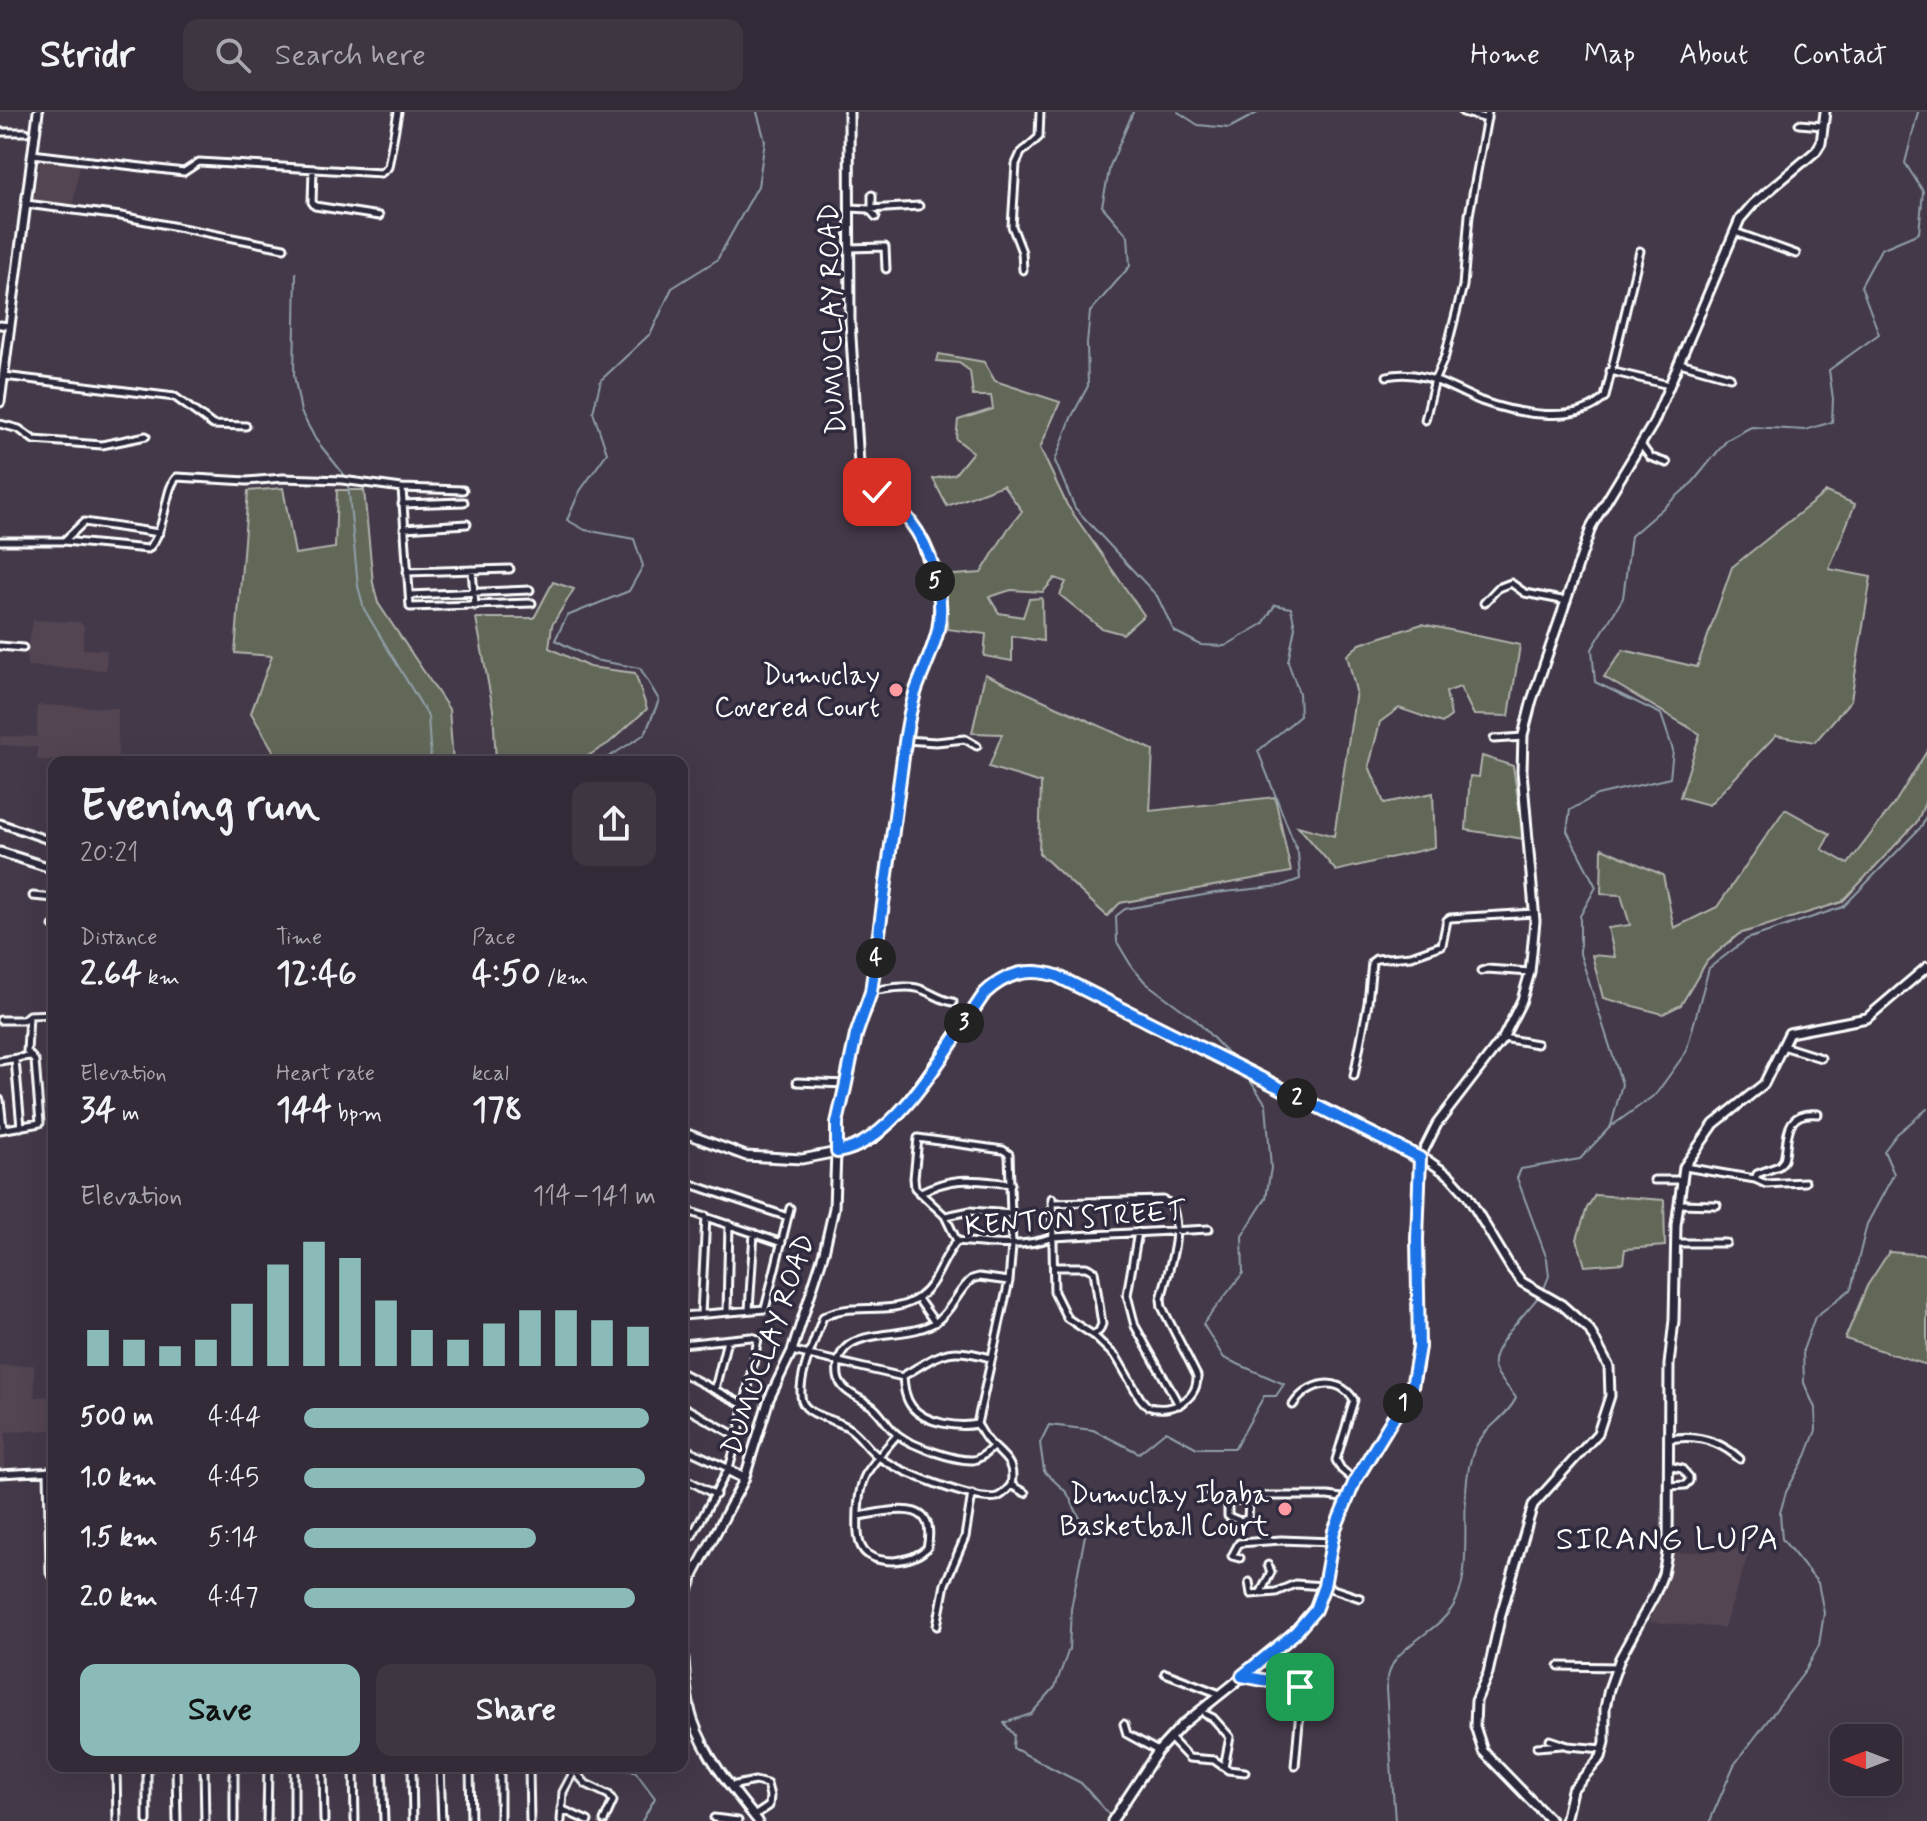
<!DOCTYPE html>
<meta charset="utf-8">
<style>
:root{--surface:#332b37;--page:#3e3742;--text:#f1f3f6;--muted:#a9a7ad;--line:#4e4752;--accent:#8bbbb9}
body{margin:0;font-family:Mynerve,sans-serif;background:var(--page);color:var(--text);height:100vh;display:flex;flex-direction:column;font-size:30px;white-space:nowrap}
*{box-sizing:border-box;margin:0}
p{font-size:26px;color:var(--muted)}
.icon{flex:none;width:44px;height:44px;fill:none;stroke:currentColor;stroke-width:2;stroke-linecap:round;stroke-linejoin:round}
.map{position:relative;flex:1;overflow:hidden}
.details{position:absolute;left:48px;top:644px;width:640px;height:1016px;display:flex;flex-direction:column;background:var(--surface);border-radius:16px;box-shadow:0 8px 32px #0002,0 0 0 2px var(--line)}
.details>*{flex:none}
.needle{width:52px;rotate:270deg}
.buttons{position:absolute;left:1830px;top:1612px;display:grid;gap:16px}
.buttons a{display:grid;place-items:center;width:72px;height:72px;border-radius:16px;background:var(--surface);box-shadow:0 8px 32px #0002,0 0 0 2px var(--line);font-size:40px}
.pin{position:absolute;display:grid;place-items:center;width:68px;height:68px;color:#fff;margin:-34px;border-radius:16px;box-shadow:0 4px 12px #0006}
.km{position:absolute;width:40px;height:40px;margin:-20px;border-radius:50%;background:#222;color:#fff;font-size:22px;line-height:40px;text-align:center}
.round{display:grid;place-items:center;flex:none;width:84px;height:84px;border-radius:16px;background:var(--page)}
.head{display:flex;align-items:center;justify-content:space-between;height:136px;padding:0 32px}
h1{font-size:44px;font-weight:700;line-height:60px}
.stats{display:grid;grid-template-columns:repeat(3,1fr);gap:12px;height:136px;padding:8px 32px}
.stats div{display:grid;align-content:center}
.stats b{font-size:34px;font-weight:700}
.stats small{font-size:22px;font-weight:400}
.stats p{font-size:22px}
.chart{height:224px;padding:16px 32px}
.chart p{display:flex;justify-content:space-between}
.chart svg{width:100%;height:144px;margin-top:8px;stroke:var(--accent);stroke-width:6}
.primary-button{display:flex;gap:16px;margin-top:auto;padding:16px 32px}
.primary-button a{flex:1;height:92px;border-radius:16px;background:var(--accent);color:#111;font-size:32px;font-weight:700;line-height:92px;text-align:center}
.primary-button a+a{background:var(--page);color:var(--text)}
ul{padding:0 32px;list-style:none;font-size:26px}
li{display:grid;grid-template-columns:128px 96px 1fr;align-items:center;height:60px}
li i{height:20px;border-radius:10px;background:var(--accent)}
header{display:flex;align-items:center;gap:48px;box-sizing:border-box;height:112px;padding:0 40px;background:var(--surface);border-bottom:2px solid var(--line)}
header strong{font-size:38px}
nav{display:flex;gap:44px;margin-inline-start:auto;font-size:28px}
.search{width:560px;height:72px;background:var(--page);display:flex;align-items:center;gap:20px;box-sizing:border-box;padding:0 28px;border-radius:16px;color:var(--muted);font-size:30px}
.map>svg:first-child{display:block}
.built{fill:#524451}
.green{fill:#626759;stroke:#b0b3ac;stroke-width:2}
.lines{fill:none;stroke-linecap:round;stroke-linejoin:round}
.stream{stroke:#91a0a9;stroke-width:2}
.street-casing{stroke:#fff;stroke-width:11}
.secondary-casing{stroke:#fff;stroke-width:13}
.primary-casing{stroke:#fff;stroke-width:13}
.street{stroke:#2f2a3d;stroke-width:5}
.secondary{stroke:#2f2a3d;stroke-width:7}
.primary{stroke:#2f2a3d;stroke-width:7}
.route-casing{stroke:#fff;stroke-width:16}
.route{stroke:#1a73e8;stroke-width:10}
.poi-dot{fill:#ff9aa2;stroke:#2f2a3d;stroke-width:3}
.labels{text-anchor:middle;stroke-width:7;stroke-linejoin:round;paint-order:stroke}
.street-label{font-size:28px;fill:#fff;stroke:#2f2a3d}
.poi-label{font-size:28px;fill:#fff;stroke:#2f2a3d;text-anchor:end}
.quarter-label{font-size:32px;letter-spacing:2px;fill:#fff;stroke:#2f2a3d}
</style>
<header>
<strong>Stridr</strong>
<div class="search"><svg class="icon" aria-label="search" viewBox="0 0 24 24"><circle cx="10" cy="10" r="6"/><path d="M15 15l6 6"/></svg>Search here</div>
<nav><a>Home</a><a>Map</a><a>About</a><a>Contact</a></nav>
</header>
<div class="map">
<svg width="1927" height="1709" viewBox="0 0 1927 1709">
<rect width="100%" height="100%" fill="#443949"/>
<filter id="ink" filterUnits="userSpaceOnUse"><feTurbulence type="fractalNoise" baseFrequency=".0125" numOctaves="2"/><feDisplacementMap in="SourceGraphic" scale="16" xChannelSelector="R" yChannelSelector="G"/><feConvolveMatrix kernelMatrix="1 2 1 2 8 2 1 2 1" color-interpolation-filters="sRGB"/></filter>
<g filter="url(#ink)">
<path class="built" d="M40,46L80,51L73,94L33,91Z
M33,508L79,510L84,514L83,537L107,538L106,558L27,554V538Z
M37,593L118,596V650L37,648V635L0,633V624L37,625Z
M34,1253L35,1285L54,1284V1318L6,1320L4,1359H0V1254Z
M1750,1437L1724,1516L1650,1510L1673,1441Z"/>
<path class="green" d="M939,242L984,250L995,269L1060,290L1040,336L1067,393L1144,503L1123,522L1101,516L1060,483L1066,470L1055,466L1043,480L1011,478L989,485L999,501L1023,505L1029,487L1042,486L1043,529L1012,524V549L984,544L986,522L947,517L948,500L941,464L981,461L1008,417L1022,399L1003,373L947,394L933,367L955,362L973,340L956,327L958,308L993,297L991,284H973L970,259L959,251L937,249Z
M283,376L295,442L335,436L337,378H364L373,471L378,491L449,597L453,650H280L251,601L272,544L235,541L248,379Z
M1826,380L1855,392L1829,457L1871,465L1851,588L1815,630L1776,623L1709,693L1680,685L1700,622L1604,565L1623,538L1697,555L1732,455Z
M553,470L574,477L552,513L549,536L589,555L635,561L647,597L609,631L578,650H496L493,597L476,506H534Z
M1422,512L1520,533L1509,604L1474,603L1460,575L1446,580L1451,604L1442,611L1399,596L1380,610L1369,654L1384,691L1433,681L1435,735L1336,759L1298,714L1334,724L1356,579L1347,543L1360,532Z
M985,562L1153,638L1150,699L1275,685L1291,760L1120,791L1107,804L1039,741L1041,671L989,655L1002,622L972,621Z
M1927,639V686L1917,710L1842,790L1739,822L1707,849L1681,893L1663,902L1603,886L1592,843L1615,845L1608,816L1630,813L1621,783L1601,782L1602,736L1663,763L1674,816L1717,795L1785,697L1830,722L1822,737L1848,752L1896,689Z
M1482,644L1513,654L1524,727L1466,718L1470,664L1479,665Z
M1595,1083L1664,1088L1665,1134L1625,1137L1623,1151L1585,1154L1577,1127L1587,1096Z
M1889,1140L1927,1143V1253L1845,1227L1867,1174Z"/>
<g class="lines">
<path class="stream" d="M1133,0L1110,54L1102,94L1128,124L1130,154L1090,200L1087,231L1088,274L1071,306L1055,349L1075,396L1157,484L1174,519L1201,533L1225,534L1263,512L1275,493L1291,496L1295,515L1288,550L1299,581L1300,604L1258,639L1298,741L1300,767L1281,774L1215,781L1125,797L1116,804L1117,830L1132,855L1146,871L1195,907L1235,949
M1178,0L1198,13L1229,16L1259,0
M296,161L294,263L301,300L316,328L346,365
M348,372L358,474L364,497L428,604L431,650
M601,650L645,622L659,588L640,556L594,548L555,528L567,504L629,479L643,454L634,427L585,418L567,408L580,379L607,341L593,300L601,268L651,221L672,176L717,148L758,74L765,29L757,0
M1613,1013L1656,982L1686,940L1709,856L1747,827L1843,795L1922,714L1927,702
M1543,1179L1549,1164L1547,1147L1517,1066L1521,1057L1580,1047L1611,1014L1622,972L1580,842V804L1596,775L1567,719L1570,698L1597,683L1670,666L1673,638L1661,602L1595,570L1592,537L1623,486L1631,424L1693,370L1727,328L1751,315L1805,318L1832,310L1833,287L1829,258L1879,222L1861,174L1881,137L1919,121L1923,79L1905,51L1918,0
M593,1654L594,1656L635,1659L655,1686L642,1709
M1111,1705L1081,1671L1013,1636L1014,1623L1004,1611L1031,1602L1055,1575L1069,1537L1071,1497L1086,1418L1067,1381L1044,1359L1040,1331L1049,1313L1093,1318L1139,1341L1166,1319L1197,1336H1235L1264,1284H1276L1284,1272L1224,1246L1203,1212L1243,1161L1242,1124L1266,1086L1271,1056L1266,992L1244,960
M1395,1709L1386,1577C1387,1567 1389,1557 1395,1548C1412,1526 1443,1516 1456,1489C1475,1451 1456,1383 1474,1338C1483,1316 1507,1306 1516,1286C1510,1276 1497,1266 1494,1254C1490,1235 1528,1199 1539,1184
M1710,1709L1734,1653L1806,1558L1819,1533L1824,1501L1818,1471L1782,1427L1780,1401L1786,1380L1806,1344L1816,1318L1815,1296L1804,1271L1803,1238L1815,1205L1851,1177L1867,1112L1894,1062L1884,1039L1897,1022L1927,997"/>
<defs>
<path id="street" d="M1463,0L1487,7
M1799,12L1823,14
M0,20H26
M32,42L184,60L199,50L381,61L388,55L398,0
M313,58L312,90L315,94L379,104
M872,83V95
M26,92L121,104L284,136
M850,96L869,97L876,105
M869,97L919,94
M1735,120L1796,142
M850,136L885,135L886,157
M1023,158L1022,140L1012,114L1016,52L1021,41L1039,25L1040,0
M0,213L10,214
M1680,251L1730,265
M1610,259L1669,273
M4,264L175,285L213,313L246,314
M1387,264C1423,256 1449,276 1481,289C1514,301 1577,314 1605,285L1640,139
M1425,308L1435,267L1445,244L1463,174L1469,103L1488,0
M0,312L19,317L34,328L102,333L146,324
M1642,334L1650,345L1667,351
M402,376L410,495L532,491
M402,392L464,390
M404,416L467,412
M65,428L84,410L159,421
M0,429H64L148,437C167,419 164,376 177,365L247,369L283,366L342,368L402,376L463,378
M472,458L475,494
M407,460L510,457
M409,483L530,478
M1484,491L1498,476L1511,471L1525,481L1567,489
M0,534L23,536
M1494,627L1523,625
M905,628L936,630L965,627L977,634
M0,711L54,730
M33,784L54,786
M53,814H54
M1481,859L1487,857L1530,860
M872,879C886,877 902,873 917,876C930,879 939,888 953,890
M0,908H23L29,903L54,902
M1503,926L1537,932
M1783,934L1821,946
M15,948L21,1015
M0,949L29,944
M1354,964L1368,891L1372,850L1376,847L1411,844L1442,833L1447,808L1450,806L1534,801
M797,970L846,972
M0,988L3,1016
M0,1018L40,1011L35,949L27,940L29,903
M1685,1055L1755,1067L1766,1072L1805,1070
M1755,1067L1757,1062L1779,1054L1784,1048C1789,1028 1782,998 1818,1002
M1654,1068H1681
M682,1069L788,1105
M919,1081C955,1063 973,1068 1011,1072
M1052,1086L1054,1180L1067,1206L1093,1223L1117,1246L1140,1286L1147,1294C1169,1302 1198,1289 1197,1264L1162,1195L1161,1187C1168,1158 1184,1120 1171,1092L1163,1088L1052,1091
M1679,1092L1717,1093
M682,1097L782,1131
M946,1104L970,1099L1012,1102
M1138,1120L1127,1183L1135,1214L1179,1293
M957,1129L945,1104L915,1076L914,1066L918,1026L1003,1038L1009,1042L1012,1134L1009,1169L977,1312C982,1320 986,1329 993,1334C1007,1347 1015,1353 1011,1373
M957,1129C941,1147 938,1171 919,1185C892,1206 851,1188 823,1205C816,1225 796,1268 802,1289C807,1304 836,1307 849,1316C861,1324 868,1338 880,1346C899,1359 975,1390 997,1385C1003,1383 1007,1378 1011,1373
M957,1129C990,1132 1021,1137 1053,1125L1209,1117
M1676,1131H1726
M1055,1155H1086L1094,1159L1102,1212L1099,1219L1093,1223
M918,1187L935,1211
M749,1198L754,1121
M727,1200L729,1112
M701,1202L706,1104
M682,1204L765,1197L790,1096
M682,1232L751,1225L758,1227L738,1325L729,1356L692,1424L682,1426
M792,1239L903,1265
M682,1261L744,1293
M903,1264C941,1242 946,1233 990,1246
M903,1265C904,1275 905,1286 912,1295C925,1311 958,1316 977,1312
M715,1277L727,1228
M1293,1293C1307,1271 1338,1262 1354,1288L1336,1348L1341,1357L1355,1369
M682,1294L738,1325
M1669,1327C1696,1322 1719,1328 1740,1347
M682,1335L745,1364
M993,1335C987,1340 981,1347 973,1348C955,1349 912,1334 898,1323C888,1316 883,1304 874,1296C863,1286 840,1281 838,1264C832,1208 906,1232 937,1209C952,1198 958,1178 972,1167L979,1165L1009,1169
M48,1359L50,1461L54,1465
M727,1359L744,1368
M0,1362L54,1359
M682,1365L716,1383
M1011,1373L1025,1381
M1668,1374L1685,1373L1689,1369V1365L1682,1357L1668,1354
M1205,1386L1250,1389L1258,1384H1328L1348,1387
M1228,1387V1404L1240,1409L1248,1407L1249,1389
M858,1404C889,1400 939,1383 927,1436C918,1445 907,1448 894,1449C856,1449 857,1428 858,1398C859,1386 860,1373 866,1362C875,1348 886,1336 897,1323
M1240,1446L1232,1444L1239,1431L1281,1428L1332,1430
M1249,1470L1251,1482L1276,1480L1295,1472L1324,1474L1360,1486
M1261,1480L1271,1460L1268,1453
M937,1514L945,1472L965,1425L972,1382
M1559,1554L1617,1555
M1165,1561L1220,1582
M1243,1565L1302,1577L1295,1654
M1205,1602L1213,1606L1230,1625L1224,1655
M1124,1612L1127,1622L1158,1639
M1170,1626L1189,1646L1214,1648L1228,1658L1245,1660
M1550,1628L1568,1634L1603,1637
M1537,1635L1562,1633
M116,1654L117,1709
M176,1654L177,1709
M204,1654L205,1709
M294,1654V1709
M323,1654L324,1709
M354,1654L355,1709
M382,1654L384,1709
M412,1654L413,1709
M440,1654L442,1709
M470,1654L471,1709
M500,1654V1709
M529,1654L530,1709
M571,1655L586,1672L609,1683L613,1689L604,1709
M731,1674L755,1669L767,1672L770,1684L769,1694L754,1704
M561,1697L588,1709
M714,1706L738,1709
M147,1709V1654
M234,1709V1654
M267,1709L268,1654
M561,1709L563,1680L572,1663L571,1655"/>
<path id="secondary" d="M682,1495L694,1462L744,1368L769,1287L792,1239L824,1140L834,1096L837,1011L856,923L871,880L906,623L914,584L937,522L940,489L920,423L907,405L865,368L859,352L850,209L849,0
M682,1526C685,1553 685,1582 693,1608C706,1646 733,1678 758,1709
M1112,1709L1158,1639L1182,1613L1281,1534L1315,1498L1324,1474L1334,1419L1355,1369L1412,1275L1417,1256L1419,1235L1417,1127L1420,1046L1437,1012L1503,926L1522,888L1530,860L1535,809L1522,659L1523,623L1532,588L1592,413L1653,312L1740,107L1753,92L1816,39L1821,31L1825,0
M1565,1709L1572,1678L1601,1645L1605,1630V1596L1609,1577L1620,1546L1655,1482L1663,1462L1668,1436L1669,1253L1674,1208L1676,1113L1684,1055L1714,1012L1764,972L1789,921L1867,906L1927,855"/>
<path id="primary" d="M0,290L38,0
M0,740L54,757
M682,1020L746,1044L802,1047L852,1037L875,1025L900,1001L985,881L993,874L1018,861L1036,859L1057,864L1430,1050L1450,1064L1467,1083L1511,1156L1522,1170L1562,1193L1589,1217L1609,1255L1610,1284L1598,1321L1533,1393L1501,1502L1488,1561L1476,1589L1475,1614L1483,1639L1551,1709"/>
</defs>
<use href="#street" class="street-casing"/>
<use href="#secondary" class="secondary-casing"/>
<use href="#primary" class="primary-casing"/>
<use href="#street" class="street"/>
<use href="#secondary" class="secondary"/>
<use href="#primary" class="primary"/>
</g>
</g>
<g class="lines" filter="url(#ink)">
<defs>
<path id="route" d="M877,380C888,389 901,397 909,408C931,436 946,483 938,518C933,540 922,560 915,581C911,595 908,609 906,623L871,880L856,923L845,976L837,1011V1040C896,1032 952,928 985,881C1006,861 1029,855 1057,864L1420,1046L1417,1127L1419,1235L1412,1275L1355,1369L1334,1419L1324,1474L1315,1498L1295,1521L1242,1564L1300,1575"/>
</defs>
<use href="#route" class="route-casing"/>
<use href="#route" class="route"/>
</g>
<g class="poi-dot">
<circle cx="896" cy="578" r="8"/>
<circle cx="1285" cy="1397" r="8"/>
</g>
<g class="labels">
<g class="street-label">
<text transform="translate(831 207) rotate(-92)" y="10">DUMUCLAY ROAD</text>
<text transform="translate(1075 1105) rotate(-4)" y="10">KENTON STREET</text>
<text transform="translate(767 1232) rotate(-71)" y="10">DUMUCLAY ROAD</text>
</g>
<g class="poi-label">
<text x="880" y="572">Dumuclay<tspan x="880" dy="32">Covered Court</tspan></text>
<text x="1269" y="1391">Dumuclay Ibaba<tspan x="1269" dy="32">Basketball Court</tspan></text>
</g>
<g class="quarter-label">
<text x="1668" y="1437">SIRANG LUPA</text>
</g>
</g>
</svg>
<div class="buttons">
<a><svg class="needle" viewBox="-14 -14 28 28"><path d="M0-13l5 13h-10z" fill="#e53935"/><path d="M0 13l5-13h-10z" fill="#a9a7ad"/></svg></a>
</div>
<div class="pin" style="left:1300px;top:1575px;background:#1e9e55"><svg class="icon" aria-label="arrive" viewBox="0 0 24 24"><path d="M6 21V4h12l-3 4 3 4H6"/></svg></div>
<div class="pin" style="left:877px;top:380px;background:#d93025"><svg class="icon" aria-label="check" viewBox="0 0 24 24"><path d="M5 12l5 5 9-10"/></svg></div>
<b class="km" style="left:1403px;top:1291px">1</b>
<b class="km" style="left:1297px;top:986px">2</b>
<b class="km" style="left:964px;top:911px">3</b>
<b class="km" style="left:876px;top:846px">4</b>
<b class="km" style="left:935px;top:469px">5</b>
<section class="details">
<div class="head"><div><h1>Evening run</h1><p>20:21</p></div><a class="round"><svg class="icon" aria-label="share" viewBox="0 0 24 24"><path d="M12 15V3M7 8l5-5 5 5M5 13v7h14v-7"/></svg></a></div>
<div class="stats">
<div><p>Distance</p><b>2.64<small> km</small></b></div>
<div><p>Time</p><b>12:46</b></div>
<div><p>Pace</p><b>4:50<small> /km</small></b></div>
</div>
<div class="stats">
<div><p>Elevation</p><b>34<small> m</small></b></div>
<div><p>Heart rate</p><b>144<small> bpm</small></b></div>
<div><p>kcal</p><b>178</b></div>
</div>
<div class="chart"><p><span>Elevation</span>114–141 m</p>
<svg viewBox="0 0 160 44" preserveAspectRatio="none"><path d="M5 44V33M15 44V36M25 44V38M35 44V36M45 44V25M55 44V13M65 44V6M75 44V11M85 44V24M95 44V33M105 44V36M115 44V31M125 44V27M135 44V27M145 44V30M155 44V32"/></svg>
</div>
<ul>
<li><b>500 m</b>4:44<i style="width:98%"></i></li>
<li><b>1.0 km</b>4:45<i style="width:97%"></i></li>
<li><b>1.5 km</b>5:14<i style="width:66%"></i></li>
<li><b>2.0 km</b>4:47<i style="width:94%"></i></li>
</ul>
<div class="primary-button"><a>Save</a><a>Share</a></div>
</section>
</div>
